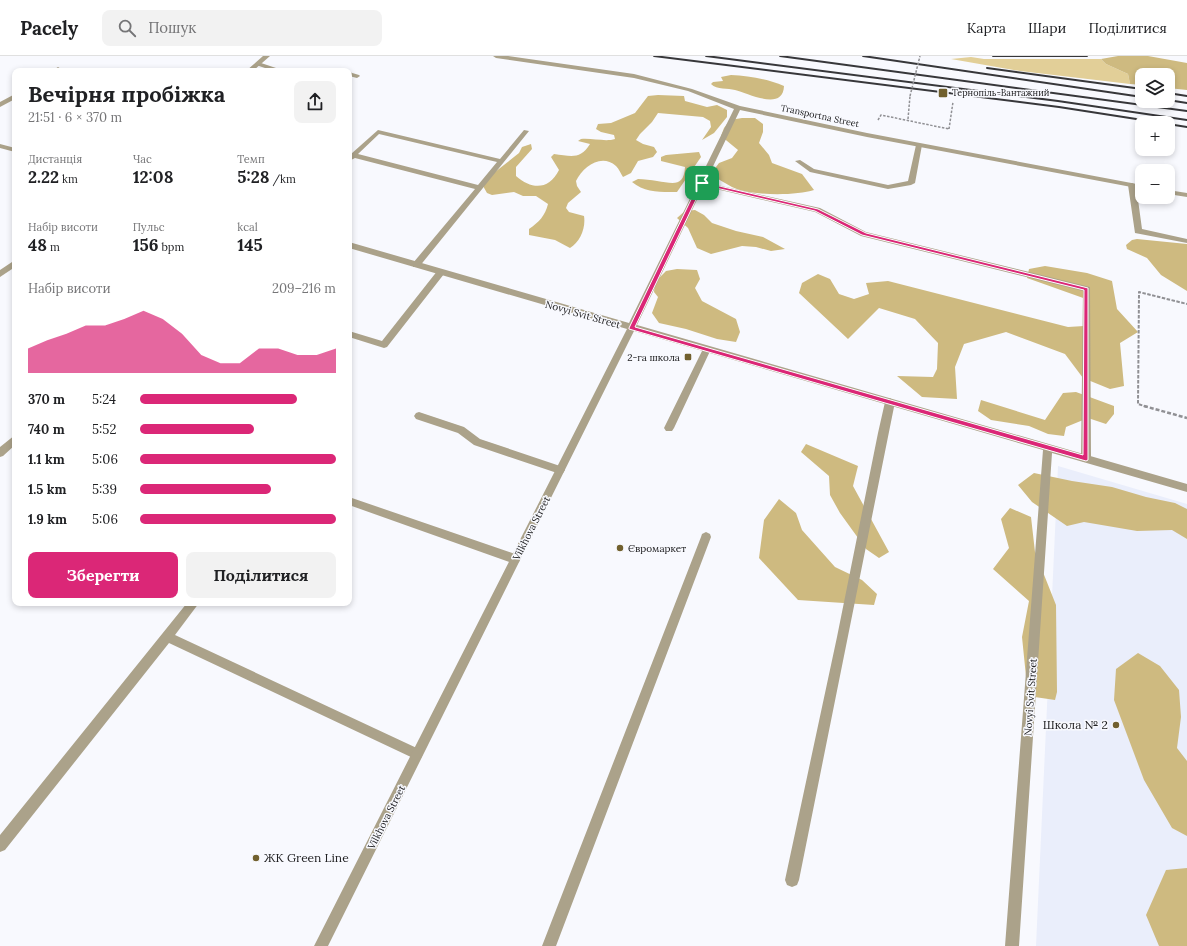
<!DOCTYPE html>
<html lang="uk">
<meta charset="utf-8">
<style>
:root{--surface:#fff;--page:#f2f2f2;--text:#202124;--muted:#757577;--line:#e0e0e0;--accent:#db2777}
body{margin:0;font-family:Lora,serif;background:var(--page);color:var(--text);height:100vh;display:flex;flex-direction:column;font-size:15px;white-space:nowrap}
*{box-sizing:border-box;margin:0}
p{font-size:13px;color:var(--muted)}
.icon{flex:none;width:22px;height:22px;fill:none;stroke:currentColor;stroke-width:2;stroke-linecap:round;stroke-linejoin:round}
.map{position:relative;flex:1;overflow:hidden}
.side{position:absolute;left:12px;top:12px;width:340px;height:538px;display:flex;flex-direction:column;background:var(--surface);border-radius:8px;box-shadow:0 2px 6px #0003}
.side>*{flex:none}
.buttons{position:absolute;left:1135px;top:12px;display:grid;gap:8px}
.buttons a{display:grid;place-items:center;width:40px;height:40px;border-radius:8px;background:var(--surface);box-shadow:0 2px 6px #0003;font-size:20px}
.pin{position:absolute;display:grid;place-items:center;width:34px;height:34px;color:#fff;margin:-17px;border-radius:8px;box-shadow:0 2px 6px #0006}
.round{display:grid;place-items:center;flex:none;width:42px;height:42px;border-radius:8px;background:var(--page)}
.headline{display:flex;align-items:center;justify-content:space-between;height:68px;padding:0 16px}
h1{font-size:22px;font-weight:700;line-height:30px}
.metrics{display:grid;grid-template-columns:repeat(3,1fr);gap:6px;height:68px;padding:4px 16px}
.metrics div{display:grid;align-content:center}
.metrics b{font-size:17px;font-weight:700}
.metrics small{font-size:11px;font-weight:400}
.metrics p{font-size:11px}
.chart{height:112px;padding:8px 16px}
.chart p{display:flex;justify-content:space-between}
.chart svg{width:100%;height:72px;margin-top:4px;fill:var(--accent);opacity:.7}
.primary-button{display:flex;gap:8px;margin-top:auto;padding:8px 16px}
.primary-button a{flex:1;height:46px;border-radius:8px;background:var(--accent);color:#fff;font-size:16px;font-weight:700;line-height:46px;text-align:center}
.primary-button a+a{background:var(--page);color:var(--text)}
ul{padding:0 16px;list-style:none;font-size:13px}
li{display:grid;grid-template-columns:64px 48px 1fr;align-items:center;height:30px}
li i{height:10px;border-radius:5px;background:var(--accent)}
header{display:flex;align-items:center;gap:24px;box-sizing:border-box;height:56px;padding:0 20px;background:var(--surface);border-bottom:1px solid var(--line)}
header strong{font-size:19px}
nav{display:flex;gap:22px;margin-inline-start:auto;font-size:14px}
.search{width:280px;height:36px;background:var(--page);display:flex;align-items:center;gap:10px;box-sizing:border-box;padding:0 14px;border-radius:8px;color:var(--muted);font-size:15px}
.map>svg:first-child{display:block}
.built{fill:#eaeefb}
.green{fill:#e2cf98}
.forest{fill:#ceba80}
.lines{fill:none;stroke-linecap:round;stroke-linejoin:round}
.path-far2{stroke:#909094;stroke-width:1.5;stroke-dasharray:2.5 1.5;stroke-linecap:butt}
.path-far1{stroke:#909094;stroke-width:2;stroke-dasharray:3.5 1.5;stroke-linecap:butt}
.path{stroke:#909094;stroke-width:2.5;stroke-dasharray:4 2;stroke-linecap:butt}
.service{fill:#aba28a;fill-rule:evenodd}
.minor{fill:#aba28a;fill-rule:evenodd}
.rail{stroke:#37373a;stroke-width:2}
.path-bridge{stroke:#909094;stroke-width:1.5;stroke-dasharray:2.5 1.5;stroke-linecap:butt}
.route{fill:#db2777;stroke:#fff;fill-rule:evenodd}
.poi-dot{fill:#71602e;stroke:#f8f9fe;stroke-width:1.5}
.labels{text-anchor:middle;stroke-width:3;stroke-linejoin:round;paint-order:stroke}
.far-poi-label{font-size:9px;fill:#212123;stroke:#f8f9fe;text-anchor:start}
.far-street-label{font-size:9px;fill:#212123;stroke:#f8f9fe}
.street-label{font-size:10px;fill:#212123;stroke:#f8f9fe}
.poi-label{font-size:10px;fill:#212123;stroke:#f8f9fe;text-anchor:end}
.near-poi-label{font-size:12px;fill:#212123;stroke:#f8f9fe;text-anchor:end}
</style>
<header>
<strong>Pacely</strong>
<div class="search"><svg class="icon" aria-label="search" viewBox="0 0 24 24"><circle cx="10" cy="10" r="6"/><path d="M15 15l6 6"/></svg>Пошук</div>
<nav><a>Карта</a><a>Шари</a><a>Поділитися</a></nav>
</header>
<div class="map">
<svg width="1187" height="890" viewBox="0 0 1187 890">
<rect width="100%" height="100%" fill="#f8f9fe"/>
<path class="built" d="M1058,410L1187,448V890H1036Z"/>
<path class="green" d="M971,1L984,3H1101L1106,8L1128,18L1130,28L1020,15L951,3Z"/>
<path class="forest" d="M1118,0H1148L1187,7V34L1168,32V19H1142V29L1130,28L1128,18L1106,8L1101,3Z
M731,19C749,20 767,23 784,30C783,56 748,37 735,34C728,32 717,34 711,28L713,26L723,25L721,21Z
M658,39L684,40L685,45L707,51L717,49L727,54V61L714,77L702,84L711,71L710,65L703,61L658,57L652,66L640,78L636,84L643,88L654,91L657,96L653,101L638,105L631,117L623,121C621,118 619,113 616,110C601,97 583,111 576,125L577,130L581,136L568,147L566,152L569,156L584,160C586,172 580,186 570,192L555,184L529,179V173C539,166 545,160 548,148L536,140H523L514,136L492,139L487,137L483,130L495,116L519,97L522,91L531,88L532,93L516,111V120C532,134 549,134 559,114L551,101L554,98C571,100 580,104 590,88L578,85L581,83C592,82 606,86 615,83L614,79L601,76L596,73L598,68L611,67L635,57L648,40Z
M742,62H755L763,68V76L759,87L769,99L772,107L802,118L814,134C795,140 750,140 732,131C724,127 718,122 710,119L719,107L732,102L738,94L721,80L724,72L730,64Z
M699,96L701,101L677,136C661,136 645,137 632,126L638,123C644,123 651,124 657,125C672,127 684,132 685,111L661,105V101L666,99Z
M695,154L704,159L712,167L736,175L763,181L785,193L771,195L756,191L742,190L711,198L697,192L688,172L677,162L685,155Z
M1137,183L1187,188V235L1161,219L1147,202L1127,193L1126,189L1132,184Z
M1045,210L1087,217L1112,225L1117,253L1138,276L1120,287L1124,330L1110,333L1083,322L1065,298L1006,276L964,288L955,311L957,343L922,341L897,320L933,321L937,313L938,287L915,263L879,252L848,283L799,237L802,227L818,218L830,223L839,238L854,243L869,238L866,227L888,225L1068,271L1084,270L1086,243L1027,222L1029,213Z
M677,213L697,214L700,223L695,232L702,245L736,263L740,276L736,286L717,283L686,273L659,267L652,257L658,241L654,236L655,226L666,215Z
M1076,336L1114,350V358L1106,368L1088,362L1066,371L1064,380L1048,378L1029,370L991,364L978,355L981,344L1045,364L1063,337Z
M806,388L858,410L853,430L889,496L879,502L866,493L840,457L830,439L829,420L801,396Z
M1034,417L1072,425L1112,431L1146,441L1175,447L1187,453V483L1172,474L1137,475L1084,466L1067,470L1032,446L1018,429Z
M779,443L796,457L802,474L835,511L862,524L877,538L874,549L798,544L759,502L764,464Z
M1010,452L1031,461L1035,496L1056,549L1057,636L1055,644L1028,640L1022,581L1029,545L993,513L1009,492L1001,463Z
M1138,597L1160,610L1179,634L1181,661L1177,692L1187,705V780L1172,772L1144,724L1114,644L1116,613Z
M1187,812V890H1159L1146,859L1166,814Z"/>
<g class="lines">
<path class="path-far2" d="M908,63L910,40
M878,64L881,59L949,73
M949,73L953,46"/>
<path class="path-far1" d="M1147,351L1138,348L1139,236L1187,248"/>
<path class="path" d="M1144,350L1187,362"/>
<path class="service" d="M258,6L282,14L283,15H274L256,9L255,8Z
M58,11L61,13L59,15H52Z
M332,12L340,15H318Z
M349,16L359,19L360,20L357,22L349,20Z
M15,38V43L0,51V46Z
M378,74L500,103L524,74L529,75L419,211H413V207L475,133L355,102L349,105L351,98ZM379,78L497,106L478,129L358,98Z
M919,87L922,89L915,127L911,129L888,133L810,116L795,105L800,104L814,113L888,129L908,125L916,89Z
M699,125L820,152L866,176L1090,231L1091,403L1089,406H1083L1081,403L1083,235L861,180L815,156L699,129Z
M1129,127H1132L1136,129L1142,173L1187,183V187L1135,177L1128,129Z
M441,213L445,216L444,218L387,291L384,292L349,281V275L382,285L438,214Z
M707,290L711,293L674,372L672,375H666L664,372L703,293Z
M890,342L895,346L799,824L797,829L792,831L787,829L785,824L837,581L878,377L885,346Z
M419,356L464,371L480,383L563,411L565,414L563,417L560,418L474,389L458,377L416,363L414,360L416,357Z
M15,379V389L3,400L0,401V391Z
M349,441L515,498L519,500L520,503L519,506L515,508L349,449Z
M706,476L710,478L711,481L556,890H542L701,481L702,478Z
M187,547H199L175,579L421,694L423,698L421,702L417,704L413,702L169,587L5,794L0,796V779Z"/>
<path class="minor" d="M263,0H270L253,15H246Z
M493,0H508L634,18L692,33L740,50L867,77L1142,129V133L867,81L740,54L637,269L1187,428V436L1052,397L1019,890H1005L1043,394L634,275L328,890H314L627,273L349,192V186L629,267L734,53L688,35L634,22L496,2Z
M0,88L15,92V96L0,92Z
M1168,134L1187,137V141L1168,138Z
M15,204V211L0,221V214Z"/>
<path class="rail" d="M654,0L1059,51L1162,67
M706,0L1058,45L1187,64
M780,0L1187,55
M863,0L1142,41
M993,0H1087
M987,12L1142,33
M1168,37L1187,40
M1168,44L1187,47
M1168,68L1187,71"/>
<path class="path-bridge" d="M910,40L920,0"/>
</g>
<path class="route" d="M702,126L818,153L866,177L1088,232V404L1086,405L629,273V272L699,127ZM703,129L815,155L862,179L1084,234L1083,399L635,271Z"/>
<g class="poi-dot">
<rect x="938" y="32" width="10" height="10" rx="2"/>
<rect x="684" y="297" width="8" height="8" rx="2"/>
<circle cx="620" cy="492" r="4"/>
<circle cx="1116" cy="669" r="4"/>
<circle cx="256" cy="802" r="4"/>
</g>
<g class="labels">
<g class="far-poi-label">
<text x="952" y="40">Тернопіль-Вантажний</text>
</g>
<g class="far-street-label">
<text transform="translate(820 60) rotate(12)" y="3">Transportna Street</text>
</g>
<g class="street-label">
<text transform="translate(583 258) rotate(16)" y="4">Novyi Svit Street</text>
<text transform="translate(531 472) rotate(-63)" y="4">Vilkhova Street</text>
<text transform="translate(1030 641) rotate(-86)" y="4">Novyi Svit Street</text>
<text transform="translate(386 761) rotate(-63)" y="4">Vilkhova Street</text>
</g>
<g class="poi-label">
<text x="680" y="305">2-га школа</text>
<text x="628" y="496" text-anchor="start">Євромаркет</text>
</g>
<g class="near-poi-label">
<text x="1108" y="673">Школа № 2</text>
<text x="264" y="806" text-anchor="start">ЖК Green Line</text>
</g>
</g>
</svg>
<div class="buttons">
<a><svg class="icon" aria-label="layers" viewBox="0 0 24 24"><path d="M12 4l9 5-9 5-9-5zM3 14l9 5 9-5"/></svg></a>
<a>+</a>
<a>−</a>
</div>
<div class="pin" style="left:702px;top:127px;background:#1e9e55"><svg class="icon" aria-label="arrive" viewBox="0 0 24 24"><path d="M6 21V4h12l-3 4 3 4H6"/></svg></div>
<section class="side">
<div class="headline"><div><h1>Вечірня пробіжка</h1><p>21:51 · 6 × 370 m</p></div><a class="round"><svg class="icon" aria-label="share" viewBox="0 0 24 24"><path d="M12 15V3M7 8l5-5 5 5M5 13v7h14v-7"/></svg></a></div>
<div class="metrics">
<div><p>Дистанція</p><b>2.22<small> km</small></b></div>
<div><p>Час</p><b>12:08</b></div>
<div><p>Темп</p><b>5:28<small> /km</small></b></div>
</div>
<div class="metrics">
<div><p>Набір висоти</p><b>48<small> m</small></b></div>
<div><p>Пульс</p><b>156<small> bpm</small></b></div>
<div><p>kcal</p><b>145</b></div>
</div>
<div class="chart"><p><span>Набір висоти</span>209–216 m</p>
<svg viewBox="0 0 160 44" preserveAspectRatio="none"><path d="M0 44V29L10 24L20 20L30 15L40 15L50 11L60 6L70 11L80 20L90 33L100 38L110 38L120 29L130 29L140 33L150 33L160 29V44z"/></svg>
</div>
<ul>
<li><b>370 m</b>5:24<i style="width:80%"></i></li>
<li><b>740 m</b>5:52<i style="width:58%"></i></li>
<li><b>1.1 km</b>5:06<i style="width:100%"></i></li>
<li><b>1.5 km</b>5:39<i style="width:67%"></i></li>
<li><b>1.9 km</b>5:06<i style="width:100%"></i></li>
</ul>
<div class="primary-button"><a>Зберегти</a><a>Поділитися</a></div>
</section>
</div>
